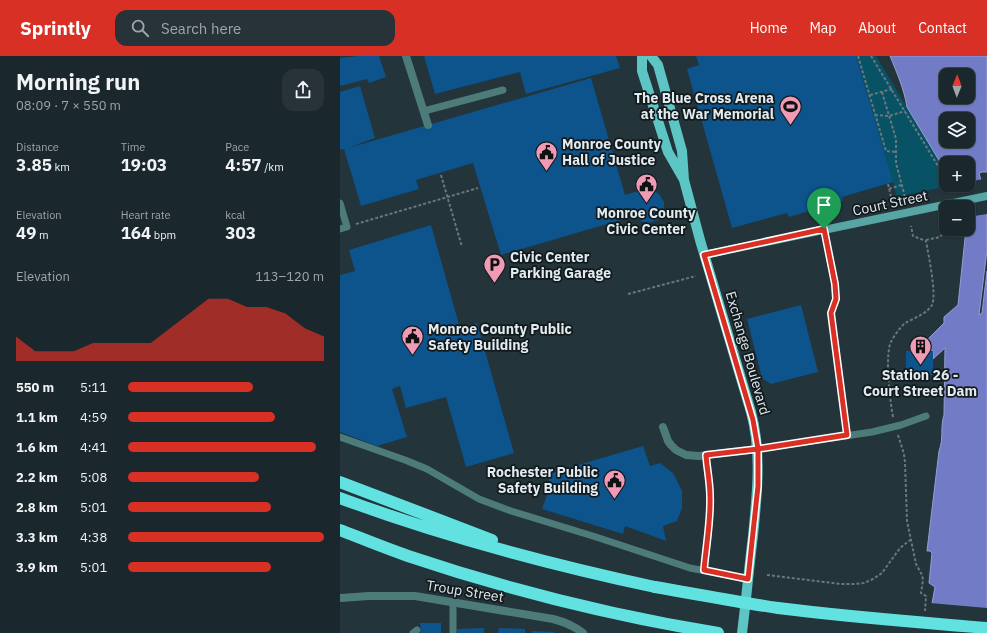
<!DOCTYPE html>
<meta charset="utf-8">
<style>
:root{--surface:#1a272c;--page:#273338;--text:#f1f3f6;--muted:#9fa5a9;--line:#384448;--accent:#d93025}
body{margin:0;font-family:"IBM Plex Sans",sans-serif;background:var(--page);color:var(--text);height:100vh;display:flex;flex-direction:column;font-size:15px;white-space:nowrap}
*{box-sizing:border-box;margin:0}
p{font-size:13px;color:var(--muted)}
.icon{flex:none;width:22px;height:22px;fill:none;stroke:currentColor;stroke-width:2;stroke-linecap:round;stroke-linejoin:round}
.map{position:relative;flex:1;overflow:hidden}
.details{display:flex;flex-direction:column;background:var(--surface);width:340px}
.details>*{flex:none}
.needle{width:26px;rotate:1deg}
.buttons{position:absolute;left:599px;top:12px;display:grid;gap:8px}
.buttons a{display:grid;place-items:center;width:36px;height:36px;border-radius:8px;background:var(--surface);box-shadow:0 1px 3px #0004,0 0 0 1px var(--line);font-size:20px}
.pin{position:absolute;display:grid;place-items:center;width:34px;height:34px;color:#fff;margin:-41px -17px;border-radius:50% 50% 50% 0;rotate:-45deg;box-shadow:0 0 4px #0007}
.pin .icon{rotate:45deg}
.round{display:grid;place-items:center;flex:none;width:42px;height:42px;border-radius:12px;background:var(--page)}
.summary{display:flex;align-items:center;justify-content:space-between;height:68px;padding:0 16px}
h1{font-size:22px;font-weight:800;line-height:30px}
.figures{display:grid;grid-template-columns:repeat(3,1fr);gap:6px;height:68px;padding:4px 16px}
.figures div{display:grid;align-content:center}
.figures b{font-size:17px;font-weight:800}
.figures small{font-size:11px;font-weight:400}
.figures p{font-size:11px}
.chart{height:112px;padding:8px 16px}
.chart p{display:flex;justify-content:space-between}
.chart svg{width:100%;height:72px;margin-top:4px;fill:var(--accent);opacity:.7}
ul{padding:0 16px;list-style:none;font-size:13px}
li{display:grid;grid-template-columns:64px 48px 1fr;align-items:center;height:30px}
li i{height:10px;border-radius:5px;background:var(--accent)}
header{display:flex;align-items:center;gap:24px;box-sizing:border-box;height:56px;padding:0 20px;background:var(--accent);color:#fff}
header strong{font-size:19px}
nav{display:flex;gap:22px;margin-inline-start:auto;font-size:14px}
.search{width:280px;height:36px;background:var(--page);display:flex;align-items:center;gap:10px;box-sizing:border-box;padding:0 14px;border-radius:12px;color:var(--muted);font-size:15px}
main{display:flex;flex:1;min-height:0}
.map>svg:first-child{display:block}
.green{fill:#085265}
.water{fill:#727cc6;stroke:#949ed3;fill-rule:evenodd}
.pier{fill:#23343a}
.building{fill:#0d538c}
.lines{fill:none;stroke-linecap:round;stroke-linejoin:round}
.path{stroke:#6a787d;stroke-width:2;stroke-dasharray:3 2;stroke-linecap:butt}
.lane{stroke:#4c7b7a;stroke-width:7}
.street{stroke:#4c7b7a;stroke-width:8}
.secondary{stroke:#57a5a4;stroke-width:8}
.primary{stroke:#5dc5c4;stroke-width:10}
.highway{stroke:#61e2e1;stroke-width:12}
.highway-bridge{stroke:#61e2e1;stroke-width:12}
.route-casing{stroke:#fff;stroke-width:8}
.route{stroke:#d93025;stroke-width:5}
.labels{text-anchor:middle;stroke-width:3.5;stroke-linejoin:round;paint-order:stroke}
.poi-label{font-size:14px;font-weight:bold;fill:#e2ecf0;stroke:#121a1d;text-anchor:start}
.street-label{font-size:14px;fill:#e2ecf0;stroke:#121a1d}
</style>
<header>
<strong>Sprintly</strong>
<div class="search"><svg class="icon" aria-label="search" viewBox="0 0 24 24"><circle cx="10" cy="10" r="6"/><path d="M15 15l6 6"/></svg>Search here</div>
<nav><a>Home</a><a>Map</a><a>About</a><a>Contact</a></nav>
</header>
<main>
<section class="details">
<div class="summary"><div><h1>Morning run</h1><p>08:09 · 7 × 550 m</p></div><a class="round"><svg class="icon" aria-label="share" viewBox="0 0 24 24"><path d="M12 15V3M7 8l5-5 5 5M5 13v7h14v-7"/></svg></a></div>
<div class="figures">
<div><p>Distance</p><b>3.85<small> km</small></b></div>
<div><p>Time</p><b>19:03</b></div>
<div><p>Pace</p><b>4:57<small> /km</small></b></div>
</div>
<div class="figures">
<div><p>Elevation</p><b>49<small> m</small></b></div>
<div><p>Heart rate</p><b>164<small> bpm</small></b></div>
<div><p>kcal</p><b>303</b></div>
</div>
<div class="chart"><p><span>Elevation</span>113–120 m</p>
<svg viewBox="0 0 160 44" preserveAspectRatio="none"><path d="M0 44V29L10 38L20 38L30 38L40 33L50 33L60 33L70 33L80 24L90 15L100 6L110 6L120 11L130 11L140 15L150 24L160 29V44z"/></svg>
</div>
<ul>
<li><b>550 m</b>5:11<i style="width:64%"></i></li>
<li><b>1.1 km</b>4:59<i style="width:75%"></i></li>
<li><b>1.6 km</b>4:41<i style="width:96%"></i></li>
<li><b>2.2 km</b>5:08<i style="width:67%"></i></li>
<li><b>2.8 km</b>5:01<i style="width:73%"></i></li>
<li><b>3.3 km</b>4:38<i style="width:100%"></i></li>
<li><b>3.9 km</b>5:01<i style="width:73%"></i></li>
</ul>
</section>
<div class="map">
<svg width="647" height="577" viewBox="0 0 647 577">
<rect width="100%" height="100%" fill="#23343a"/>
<path class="green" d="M516,0H536L606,116V129H613L557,141Z"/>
<path class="water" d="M550,0H647V116H642L639,117L647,147V194L639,259L642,257L647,215V577L588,569L595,531L589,527L592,497L590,495H587L599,395C604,382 600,371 604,359L605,292L593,303V295H576L604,267V261L618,249L626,173H628V107H606V116L567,51C564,33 557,17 550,0ZM606,19H628V41H606ZM606,63H628V85H606Z"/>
<path class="pier" d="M643,123L647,139V158L628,161V151H622L614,129H628V126Z
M590,547L647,552V577H585L586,569Z"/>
<path class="building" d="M18,0H39L46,21L29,27L27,23L0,30V2Z
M84,0H276L280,12L186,38L180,16L95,38Z
M356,0H516L553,126L502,141L503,145L449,161L447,157L392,172L347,13L359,9Z
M251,22L285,139L302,134L313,135L318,137L321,141L324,146V156L321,160L317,164L312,166L307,167L301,165L297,162L291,161L161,199L133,107L76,124L79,133L21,150L4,93L0,94V36L20,30L35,82L8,92Z
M91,169L120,272L137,267L174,397L126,411L106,341L66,352L60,330L52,333L67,381L37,390L0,376V219L15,215L9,194Z
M461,249L478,316L431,328L422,322L407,263Z
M566,295H593V319H566Z
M303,390L310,410L320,407L333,417L342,435V452L337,465L323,470L326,485L285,470L283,478L202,453L208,436L212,434L207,418Z
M80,567H101V577H81Z
M144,572V577H117V573Z
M159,572L185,573V577H158Z
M192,575L214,576V577H192Z"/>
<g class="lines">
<path class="path" d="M518,0L546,95L556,96
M531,0L606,123
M542,36L556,83V107L566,145
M530,39L552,33
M535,59L549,60L565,55
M101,119L122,191
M548,128L552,145
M609,129L610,133
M549,133L561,129
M16,168L138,132
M586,184L600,181L606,173
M288,238L356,220
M553,361C550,344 549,330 548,312C548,304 548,296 550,288C553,281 559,273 564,268C573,262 587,258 592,249C597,238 588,197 586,185L573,180L571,170
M558,379L564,398L565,406L567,465L576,508L582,519L583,524L581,537L586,540L585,555
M427,519L501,528H514L524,527L533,523L542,517L560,492L570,484"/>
<path class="lane" d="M84,55L163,34
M0,147L7,171L0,173
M484,173L495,228L496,243L491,257L507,379
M0,381L65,404L87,413L139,443L171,455L256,481L350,512L408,523
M418,393L532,376L561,369L586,360
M364,514C367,490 371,464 370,440C370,426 367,413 366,399
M113,546V577
M73,577L77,574"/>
<path class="street" d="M66,0L88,69
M323,371L328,385L331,389L336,394L346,399L359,400L418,393
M0,542L29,540H75L213,563C225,566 234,570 243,577"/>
<path class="secondary" d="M364,199L647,140"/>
<path class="primary" d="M302,0V15L328,96L343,122
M311,0L318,9L342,95L344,124L360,184L411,356C422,397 417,438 413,480C409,512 406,545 402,577"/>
<path class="highway" d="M0,426L152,484
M0,442C102,480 208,508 315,531
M0,474C23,483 45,492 68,500C169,534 274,560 378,577"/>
<path class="highway-bridge" d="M315,531C356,538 397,546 438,552C508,561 577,566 647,572"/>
</g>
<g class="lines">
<defs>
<path id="route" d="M484,173L364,199L413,364L418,393L366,399C367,413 370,426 370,440C371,464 366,490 364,514L408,523L418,430V393L507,379L491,257L496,243L495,228L484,173"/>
</defs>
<use href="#route" class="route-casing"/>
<use href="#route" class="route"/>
</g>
<defs>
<symbol id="stadium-pin" viewBox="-11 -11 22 30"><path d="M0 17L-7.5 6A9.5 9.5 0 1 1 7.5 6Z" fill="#f09ab5" stroke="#121a1d"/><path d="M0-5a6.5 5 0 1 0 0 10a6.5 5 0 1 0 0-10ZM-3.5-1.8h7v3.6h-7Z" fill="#111"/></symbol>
<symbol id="civic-pin" viewBox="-11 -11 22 30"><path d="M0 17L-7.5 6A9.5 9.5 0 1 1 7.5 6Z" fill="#f09ab5" stroke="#121a1d"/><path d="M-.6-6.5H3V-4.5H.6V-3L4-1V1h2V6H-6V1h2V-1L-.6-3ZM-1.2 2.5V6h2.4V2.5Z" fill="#111"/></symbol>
<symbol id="parking-pin" viewBox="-11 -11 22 30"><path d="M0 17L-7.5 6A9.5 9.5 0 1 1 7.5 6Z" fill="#f09ab5" stroke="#121a1d"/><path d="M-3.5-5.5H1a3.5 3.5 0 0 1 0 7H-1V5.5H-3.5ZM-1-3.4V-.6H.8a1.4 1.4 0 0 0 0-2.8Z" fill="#111"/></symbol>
<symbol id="building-pin" viewBox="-11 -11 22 30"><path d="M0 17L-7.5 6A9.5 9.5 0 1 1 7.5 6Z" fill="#f09ab5" stroke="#121a1d"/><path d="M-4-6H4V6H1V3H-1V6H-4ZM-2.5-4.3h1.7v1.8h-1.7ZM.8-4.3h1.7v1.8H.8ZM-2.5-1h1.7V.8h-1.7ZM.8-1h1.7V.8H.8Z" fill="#111"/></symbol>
</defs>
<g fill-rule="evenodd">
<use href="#stadium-pin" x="438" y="38" width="25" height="34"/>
<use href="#civic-pin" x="194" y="84" width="25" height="34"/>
<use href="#civic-pin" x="294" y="116" width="25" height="34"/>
<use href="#parking-pin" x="142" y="196" width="25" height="34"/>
<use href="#civic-pin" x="60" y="268" width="25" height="34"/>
<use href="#building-pin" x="568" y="278" width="25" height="34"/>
<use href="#civic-pin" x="262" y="412" width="25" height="34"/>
</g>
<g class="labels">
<g class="poi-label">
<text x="434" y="47" text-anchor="end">The Blue Cross Arena<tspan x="434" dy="16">at the War Memorial</tspan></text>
<text x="222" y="93">Monroe County<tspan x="222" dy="16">Hall of Justice</tspan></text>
<text x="306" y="162" text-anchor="middle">Monroe County<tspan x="306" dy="16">Civic Center</tspan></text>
<text x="170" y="206">Civic Center<tspan x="170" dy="16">Parking Garage</tspan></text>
<text x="88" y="278">Monroe County Public<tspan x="88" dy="16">Safety Building</tspan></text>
<text x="580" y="324" text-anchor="middle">Station 26 -<tspan x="580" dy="16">Court Street Dam</tspan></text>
<text x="258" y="421" text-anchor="end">Rochester Public<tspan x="258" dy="16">Safety Building</tspan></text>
</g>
<g class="street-label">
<text transform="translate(550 147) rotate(-12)" y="5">Court Street</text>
<text transform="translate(408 297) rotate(74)" y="5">Exchange Boulevard</text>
<text transform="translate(125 535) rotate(9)" y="5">Troup Street</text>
</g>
</g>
</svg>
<div class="buttons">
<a><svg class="needle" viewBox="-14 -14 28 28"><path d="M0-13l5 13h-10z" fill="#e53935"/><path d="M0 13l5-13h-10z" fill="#9fa5a9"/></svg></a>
<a><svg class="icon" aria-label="layers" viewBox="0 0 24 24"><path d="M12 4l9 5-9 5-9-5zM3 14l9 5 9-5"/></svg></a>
<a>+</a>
<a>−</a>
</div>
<div class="pin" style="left:484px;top:173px;background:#1e9e55"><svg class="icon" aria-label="arrive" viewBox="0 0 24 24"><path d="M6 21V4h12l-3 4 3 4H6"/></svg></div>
</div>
</main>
